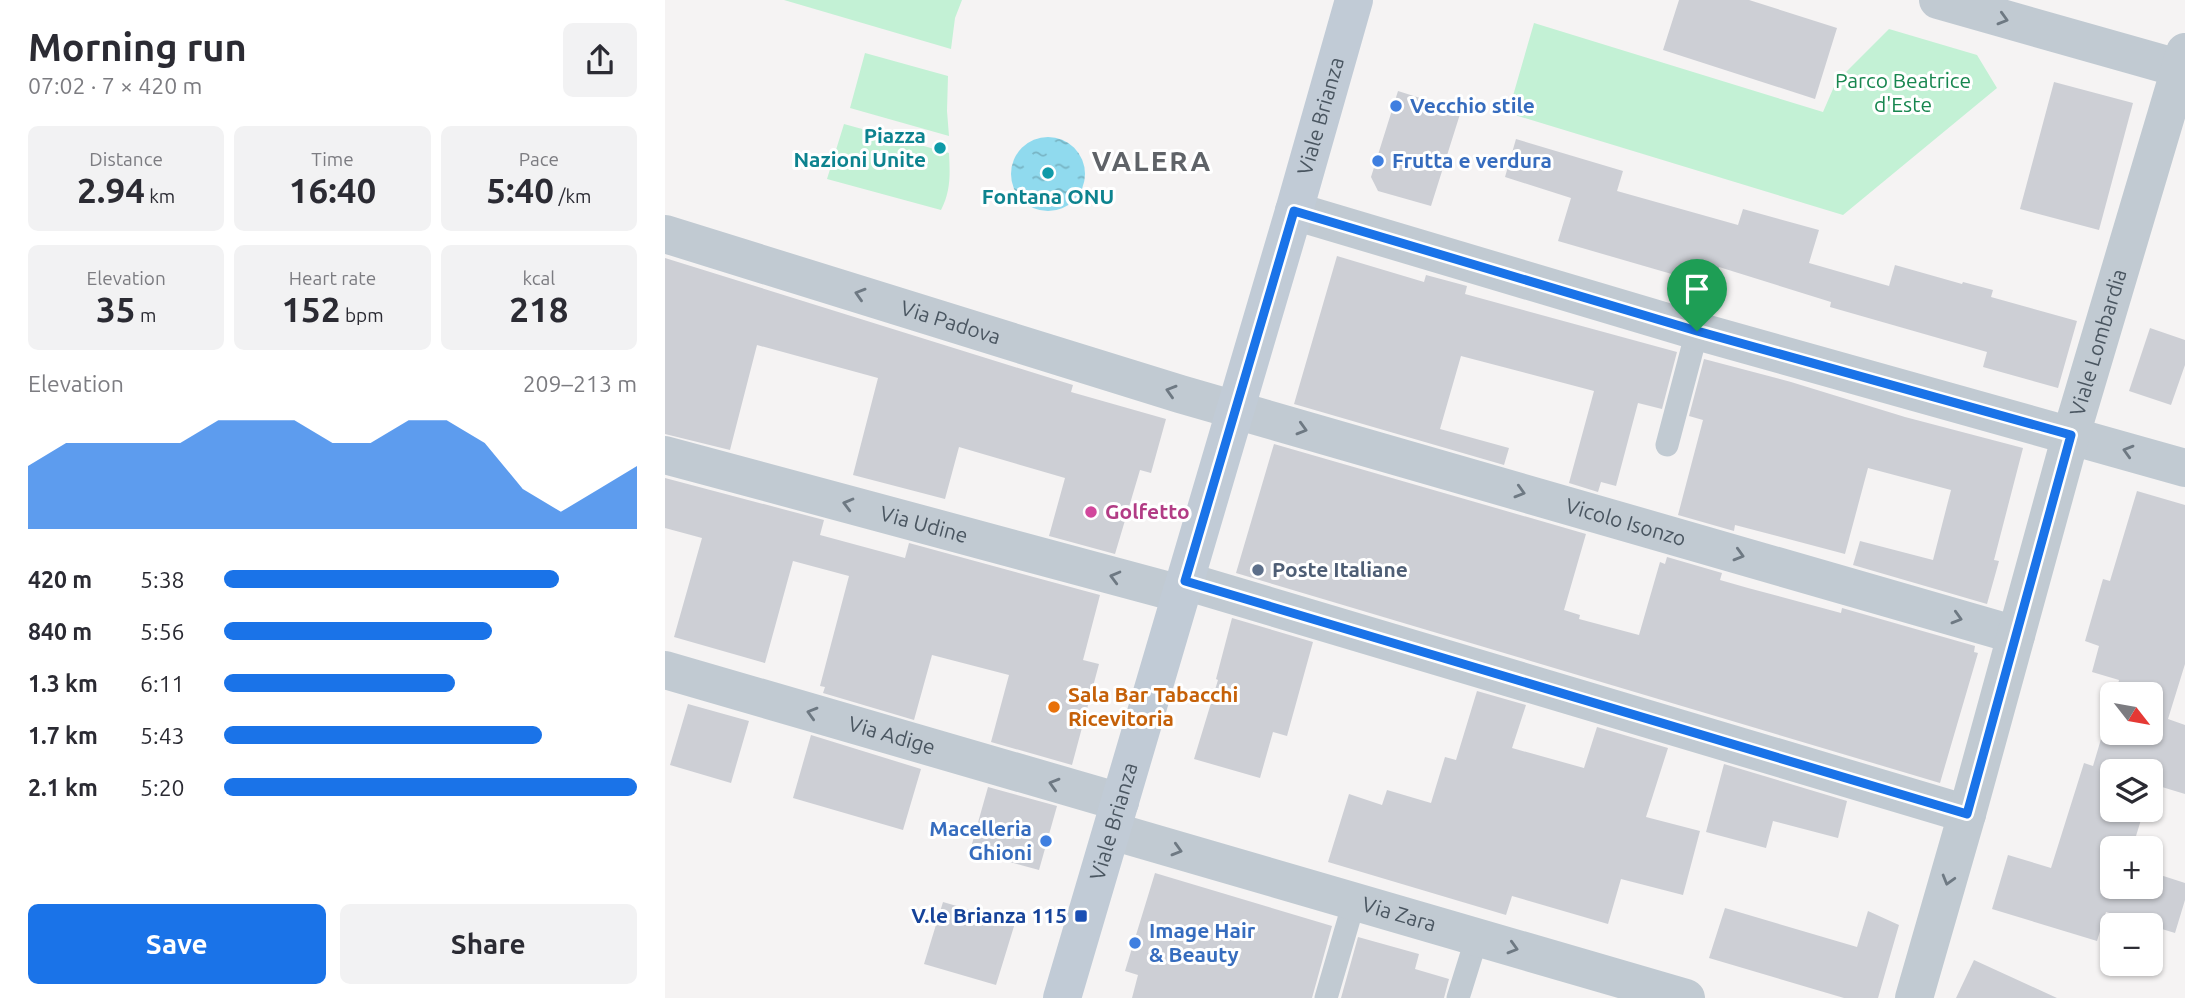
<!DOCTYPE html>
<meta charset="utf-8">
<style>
:root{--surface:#fff;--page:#f2f2f3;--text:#2b2b33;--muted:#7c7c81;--accent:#1a73e8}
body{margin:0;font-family:Ubuntu,sans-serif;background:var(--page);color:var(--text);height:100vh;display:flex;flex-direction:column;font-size:26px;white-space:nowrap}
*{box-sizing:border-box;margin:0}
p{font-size:23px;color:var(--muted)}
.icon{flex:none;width:38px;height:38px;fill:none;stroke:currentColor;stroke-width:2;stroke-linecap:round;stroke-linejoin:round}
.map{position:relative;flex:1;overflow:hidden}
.drawer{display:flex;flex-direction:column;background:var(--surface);width:665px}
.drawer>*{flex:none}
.needle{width:46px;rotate:121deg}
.buttons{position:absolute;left:1435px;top:682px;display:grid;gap:14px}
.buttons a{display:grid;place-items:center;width:63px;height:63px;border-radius:10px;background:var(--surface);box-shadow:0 2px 5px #0004;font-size:35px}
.pin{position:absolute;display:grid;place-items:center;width:60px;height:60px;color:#fff;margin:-72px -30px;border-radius:50% 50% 50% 0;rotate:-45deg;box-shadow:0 0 7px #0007}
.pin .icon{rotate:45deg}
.round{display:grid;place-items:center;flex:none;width:74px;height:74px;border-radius:10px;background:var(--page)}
.headline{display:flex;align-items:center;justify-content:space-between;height:119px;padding:0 28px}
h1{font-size:38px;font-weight:700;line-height:52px}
.figures{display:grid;grid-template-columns:repeat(3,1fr);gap:10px;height:119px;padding:7px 28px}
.figures div{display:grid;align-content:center;border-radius:10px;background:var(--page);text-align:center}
.figures b{font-size:35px;font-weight:700}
.figures small{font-size:19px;font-weight:400}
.figures p{font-size:19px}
.chart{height:196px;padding:14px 28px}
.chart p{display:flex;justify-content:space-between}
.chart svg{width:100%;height:126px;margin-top:7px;fill:var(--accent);opacity:.7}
.primary-button{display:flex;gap:14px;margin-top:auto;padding:14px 28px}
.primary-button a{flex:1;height:80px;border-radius:10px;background:var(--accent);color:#fff;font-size:28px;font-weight:700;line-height:80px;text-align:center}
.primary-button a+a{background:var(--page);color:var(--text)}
ul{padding:0 28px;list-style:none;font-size:23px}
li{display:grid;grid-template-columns:112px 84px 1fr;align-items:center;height:52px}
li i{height:18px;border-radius:9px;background:var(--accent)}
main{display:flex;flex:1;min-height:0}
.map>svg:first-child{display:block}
.green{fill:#c3f1d5}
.water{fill:url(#water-ripples)}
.building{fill:#cdcfd5}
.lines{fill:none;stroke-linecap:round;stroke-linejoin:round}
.lane{stroke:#c1cad2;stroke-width:23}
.street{stroke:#c1cad2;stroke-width:38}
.secondary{stroke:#c1cbd6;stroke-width:38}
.oneway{stroke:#6e7983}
.route-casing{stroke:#fff;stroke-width:14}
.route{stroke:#1a73e8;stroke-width:9}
.shop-dot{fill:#3f7fe0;stroke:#fff;stroke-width:2.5}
.culture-dot{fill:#0f9aa8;stroke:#fff;stroke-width:2.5}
.hotel-dot{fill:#d1479c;stroke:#fff;stroke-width:2.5}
.service-dot{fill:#5c6f8a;stroke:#fff;stroke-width:2.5}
.food-dot{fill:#e8710a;stroke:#fff;stroke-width:2.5}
.transit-dot{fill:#1a4fb4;stroke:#fff;stroke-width:2.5}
.labels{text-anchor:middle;stroke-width:6;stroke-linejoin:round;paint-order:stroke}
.park-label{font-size:21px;fill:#17864f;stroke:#fff}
.shop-label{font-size:21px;font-weight:bold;fill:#366cbe;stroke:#fff;text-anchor:start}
.street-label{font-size:21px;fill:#4a5661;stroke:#fff}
.culture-label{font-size:21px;font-weight:bold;fill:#0d838f;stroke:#fff;text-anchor:end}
.hotel-label{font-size:21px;font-weight:bold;fill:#b23c85;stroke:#fff;text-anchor:start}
.service-label{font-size:21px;font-weight:bold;fill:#4e5e75;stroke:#fff;text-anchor:start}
.food-label{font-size:21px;font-weight:bold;fill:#c56008;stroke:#fff;text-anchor:start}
.transit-label{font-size:21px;font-weight:bold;fill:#164399;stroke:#fff;text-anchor:end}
.district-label{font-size:28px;font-weight:bold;letter-spacing:2px;fill:#5f6368;stroke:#fff}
</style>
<main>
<section class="drawer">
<div class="headline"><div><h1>Morning run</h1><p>07:02 · 7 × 420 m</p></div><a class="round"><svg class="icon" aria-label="share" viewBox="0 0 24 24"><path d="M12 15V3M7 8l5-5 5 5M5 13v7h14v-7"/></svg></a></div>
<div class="figures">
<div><p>Distance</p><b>2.94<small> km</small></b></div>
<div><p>Time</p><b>16:40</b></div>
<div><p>Pace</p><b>5:40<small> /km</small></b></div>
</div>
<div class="figures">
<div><p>Elevation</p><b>35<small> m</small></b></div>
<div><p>Heart rate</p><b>152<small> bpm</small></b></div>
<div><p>kcal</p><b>218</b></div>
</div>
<div class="chart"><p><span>Elevation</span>209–213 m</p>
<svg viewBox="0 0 160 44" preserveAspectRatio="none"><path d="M0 44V22L10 14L20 14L30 14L40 14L50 6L60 6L70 6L80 14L90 14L100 6L110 6L120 14L130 30L140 38L150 30L160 22V44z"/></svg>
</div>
<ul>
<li><b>420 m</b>5:38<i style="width:81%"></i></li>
<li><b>840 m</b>5:56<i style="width:65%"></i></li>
<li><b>1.3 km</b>6:11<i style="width:56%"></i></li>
<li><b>1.7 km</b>5:43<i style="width:77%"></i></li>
<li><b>2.1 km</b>5:20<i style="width:100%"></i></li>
</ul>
<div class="primary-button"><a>Save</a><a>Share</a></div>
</section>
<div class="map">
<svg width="1520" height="998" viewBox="0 0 1520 998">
<defs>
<pattern id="water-ripples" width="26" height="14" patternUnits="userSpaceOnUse" patternTransform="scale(1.75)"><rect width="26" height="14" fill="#90daee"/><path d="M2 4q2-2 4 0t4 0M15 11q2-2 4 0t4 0" fill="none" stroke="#78b4c4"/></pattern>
</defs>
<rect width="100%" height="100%" fill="#f5f3f3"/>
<path class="green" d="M119,0H297L290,18L286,49Z
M869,23L1158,112L1171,82L1224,29L1312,55L1332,88L1178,215L843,113Z
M200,53L283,76L282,111L284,136L185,108Z
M179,124L284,153C285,174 286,191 276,210L162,179Z"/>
<path class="water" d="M346 174a37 37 0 1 1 74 0a37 37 0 1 1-74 0Z"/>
<path class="building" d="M1014,0H1084L1172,28L1150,99L998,50Z
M1389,82L1468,103L1434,230L1355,209Z
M733,91L796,111L766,206L713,191L706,177Z
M851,139L958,171L952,191L1073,225L1078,209L1154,230L1144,263L1224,286L1230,265L1297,284L1298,282L1328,290L1326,297L1412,321L1393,388L1318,367L1322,352L1165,307L1166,302L1054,267L1048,286L893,241L906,198L840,177Z
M672,256L759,282L761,275L802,286L800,294L1012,352L997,409L973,403L951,486L936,482L933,492L904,483L929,391L796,356L775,429L844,448L839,465L629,404Z
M0,258L408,385L406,392L501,419L486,473L475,470L450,554L384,536L400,478L294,447L280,499L188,475L213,378L92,345L65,450L0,434Z
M1485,328L1520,340V365L1506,405L1464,391Z
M1039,359L1126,382L1240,417L1358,448L1329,560L1334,561L1322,604L1188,565L1195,541L1268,560L1286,490L1203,468L1180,554L1070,525L1069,531L1013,515L1038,420L1024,416Z
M609,444L921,534L899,610L915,615L914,619L974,635L995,562L1000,564L1002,557L1057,573L1055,580L1083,588L1176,613L1177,608L1310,646L1309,652L1313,653L1275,783L571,573Z
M0,478L159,520L155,535L240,558L244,543L435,595L418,660L434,664L407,765L326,742L344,675L267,655L249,720L158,693L160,687L155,686L184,576L128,561L100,663L9,637L37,538L0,528Z
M1472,491L1520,505V664L1503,719L1520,725V794L1487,784L1486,789V772H1447V810H1479L1467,849H1447V887H1486V872L1520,883V900L1510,933L1441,912L1432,941L1327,909L1343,855L1386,868L1419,763L1428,766L1447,702V733H1486V695H1450L1454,680L1427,672L1434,646L1420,641L1438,579L1445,581Z
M567,618L648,642L622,736L608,732L595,778L529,759L553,680L551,679Z
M812,691L861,705L847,748L919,768L932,727L1003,748L981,817L1035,831L1018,895L956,879L943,924L847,896L841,915L663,862L684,794L717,805L722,790L766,803L780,757L791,760Z
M23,704L84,721L66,783L5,765Z
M146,735L256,769L238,830L128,798Z
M1059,764L1182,801L1173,838L1108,821L1101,848L1041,832Z
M323,787L392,806L374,870L305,851Z
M490,873L667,926L647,998H467L473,975L460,971Z
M278,902L350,923L331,985L259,964Z
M1060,908L1192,947L1203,911L1234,925L1213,998H1179L1044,958Z
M693,937L754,954L750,969L784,979L779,998H676Z
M1309,960L1392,998H1291Z"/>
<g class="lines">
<path class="lane" d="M1002,445L1032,331
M661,998L689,902
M793,998L812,937"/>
<g class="street">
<path d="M1273,0L1520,70"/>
<path d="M629,211L1032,331L1520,468"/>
<path id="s1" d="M0,234L515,394L1351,635"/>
<path id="s2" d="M0,455L516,594"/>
<path d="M520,581L1302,814"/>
<path id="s3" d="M0,670L455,802"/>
<path id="s4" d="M447,831L1021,998"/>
<path id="s5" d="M1249,998L1302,814L1406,435L1520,52"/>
</g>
<path class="secondary" id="s6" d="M397,998L629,211L689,0"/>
</g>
<defs><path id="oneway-chevron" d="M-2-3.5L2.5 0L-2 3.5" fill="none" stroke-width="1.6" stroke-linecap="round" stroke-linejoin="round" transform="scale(1.75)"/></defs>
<g class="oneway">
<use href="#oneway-chevron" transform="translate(1338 19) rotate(16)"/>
<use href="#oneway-chevron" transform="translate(195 294) rotate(-163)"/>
<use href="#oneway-chevron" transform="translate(506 391) rotate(-163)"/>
<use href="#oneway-chevron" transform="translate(637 429) rotate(16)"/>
<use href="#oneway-chevron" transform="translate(1463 451) rotate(-164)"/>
<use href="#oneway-chevron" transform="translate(855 492) rotate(16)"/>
<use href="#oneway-chevron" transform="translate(183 504) rotate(-165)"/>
<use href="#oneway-chevron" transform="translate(1074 555) rotate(16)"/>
<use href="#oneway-chevron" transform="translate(450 577) rotate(-165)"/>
<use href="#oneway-chevron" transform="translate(1292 618) rotate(16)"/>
<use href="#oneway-chevron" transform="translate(147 713) rotate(-164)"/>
<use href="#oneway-chevron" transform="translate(389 784) rotate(-164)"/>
<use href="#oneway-chevron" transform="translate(512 850) rotate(16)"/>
<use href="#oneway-chevron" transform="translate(1283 880) rotate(106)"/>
<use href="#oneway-chevron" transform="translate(848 948) rotate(16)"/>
</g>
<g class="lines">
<defs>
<path id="route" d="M629,211L1032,331L1406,435L1302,814L520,581Z"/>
</defs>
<use href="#route" class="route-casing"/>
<use href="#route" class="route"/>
</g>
<g class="shop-dot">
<circle cx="731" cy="106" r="7"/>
<circle cx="713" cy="161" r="7"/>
<circle cx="381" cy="841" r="7"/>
<circle cx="470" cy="943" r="7"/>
</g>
<g class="culture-dot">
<circle cx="275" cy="148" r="7"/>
<circle cx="383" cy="173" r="7"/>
</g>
<circle class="hotel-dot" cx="426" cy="512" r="7"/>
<circle class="service-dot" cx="593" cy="570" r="7"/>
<circle class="food-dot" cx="389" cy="707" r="7"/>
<rect class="transit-dot" x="409" y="909" width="14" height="14" rx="3.5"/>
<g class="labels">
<g class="park-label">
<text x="1238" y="88">Parco Beatrice<tspan x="1238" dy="24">d'Este</tspan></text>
</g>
<g class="shop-label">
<text x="745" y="113">Vecchio stile</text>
<text x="727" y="168">Frutta e verdura</text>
<text x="367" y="836" text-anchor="end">Macelleria<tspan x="367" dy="24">Ghioni</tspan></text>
<text x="484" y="938">Image Hair<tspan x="484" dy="24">&amp; Beauty</tspan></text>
</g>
<g class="street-label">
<text dy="7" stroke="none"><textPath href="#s6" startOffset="919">Viale Brianza</textPath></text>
<text dy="7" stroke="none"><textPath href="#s1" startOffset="299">Via Padova</textPath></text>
<text dy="7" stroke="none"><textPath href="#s5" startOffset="681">Viale Lombardia</textPath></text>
<text dy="7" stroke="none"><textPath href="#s1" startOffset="1003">Vicolo Isonzo</textPath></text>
<text dy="7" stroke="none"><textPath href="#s2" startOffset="268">Via Udine</textPath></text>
<text dy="7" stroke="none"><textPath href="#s3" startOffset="236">Via Adige</textPath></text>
<text dy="7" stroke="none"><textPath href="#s6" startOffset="184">Viale Brianza</textPath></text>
<text dy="7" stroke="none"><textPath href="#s4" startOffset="299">Via Zara</textPath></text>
</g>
<g class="culture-label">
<text x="261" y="143">Piazza<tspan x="261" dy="24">Nazioni Unite</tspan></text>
<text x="383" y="204" text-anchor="middle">Fontana ONU</text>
</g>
<g class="hotel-label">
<text x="440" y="519">Golfetto</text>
</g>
<g class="service-label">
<text x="607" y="577">Poste Italiane</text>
</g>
<g class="food-label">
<text x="403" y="702">Sala Bar Tabacchi<tspan x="403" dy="24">Ricevitoria</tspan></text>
</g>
<g class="transit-label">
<text x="402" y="923">V.le Brianza 115</text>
</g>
<g class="district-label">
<text x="487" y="171">VALERA</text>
</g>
</g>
</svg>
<div class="buttons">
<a><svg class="needle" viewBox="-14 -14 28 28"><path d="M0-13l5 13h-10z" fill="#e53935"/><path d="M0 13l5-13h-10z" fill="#7c7c81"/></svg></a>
<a><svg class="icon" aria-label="layers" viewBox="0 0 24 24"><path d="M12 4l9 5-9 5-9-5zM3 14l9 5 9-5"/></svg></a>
<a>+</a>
<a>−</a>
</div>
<div class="pin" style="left:1032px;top:331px;background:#1e9e55"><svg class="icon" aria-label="arrive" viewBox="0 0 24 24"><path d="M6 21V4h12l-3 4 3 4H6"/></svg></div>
</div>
</main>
